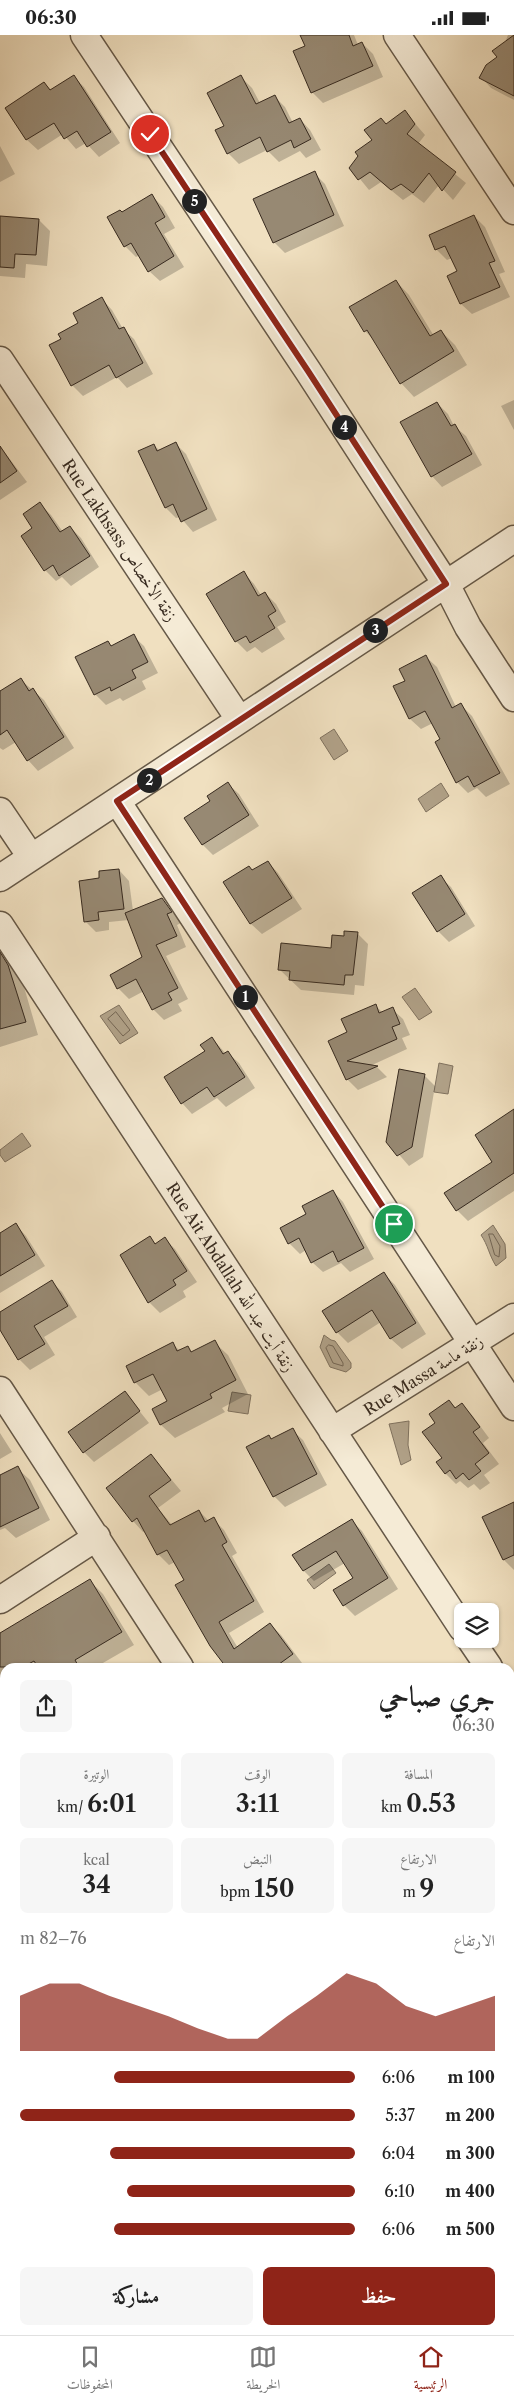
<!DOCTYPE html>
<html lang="ar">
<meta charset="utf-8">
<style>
:root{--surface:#fff;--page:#f6f6f6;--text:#222;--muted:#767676;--line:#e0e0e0;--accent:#8f2418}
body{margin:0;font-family:"Libre Caslon Text",Amiri,serif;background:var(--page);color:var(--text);direction:rtl;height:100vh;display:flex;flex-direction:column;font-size:19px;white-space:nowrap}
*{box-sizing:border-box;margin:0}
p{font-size:16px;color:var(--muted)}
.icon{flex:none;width:28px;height:28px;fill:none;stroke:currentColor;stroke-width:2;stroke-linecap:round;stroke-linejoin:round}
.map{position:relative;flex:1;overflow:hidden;direction:ltr}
.side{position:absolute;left:0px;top:1628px;width:515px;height:672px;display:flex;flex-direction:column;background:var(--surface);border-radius:15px 15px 0 0;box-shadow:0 1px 4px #0004;direction:rtl}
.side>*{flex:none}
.fabs{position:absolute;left:454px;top:1568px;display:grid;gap:10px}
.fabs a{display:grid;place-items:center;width:45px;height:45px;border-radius:8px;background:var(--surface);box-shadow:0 1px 4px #0004;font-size:25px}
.pin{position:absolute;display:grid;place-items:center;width:42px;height:42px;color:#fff;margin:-21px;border:2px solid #fff;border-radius:50%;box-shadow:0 1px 5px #0007}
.km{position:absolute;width:25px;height:25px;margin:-12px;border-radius:50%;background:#222;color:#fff;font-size:14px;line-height:25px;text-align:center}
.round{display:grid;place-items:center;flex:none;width:52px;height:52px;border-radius:8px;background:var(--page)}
.overview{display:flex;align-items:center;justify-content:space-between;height:85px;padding:0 20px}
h1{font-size:28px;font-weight:600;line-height:38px}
.stats{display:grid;grid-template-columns:repeat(3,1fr);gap:8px;height:85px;padding:5px 20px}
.stats div{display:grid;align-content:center;border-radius:8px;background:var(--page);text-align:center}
.stats b{font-size:25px;font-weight:600}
.stats small{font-size:14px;font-weight:400}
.stats p{font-size:14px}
.chart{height:140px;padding:10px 20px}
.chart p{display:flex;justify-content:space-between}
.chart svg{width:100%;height:90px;margin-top:5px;fill:var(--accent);opacity:.7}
.primary-button{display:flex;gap:10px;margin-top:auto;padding:10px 20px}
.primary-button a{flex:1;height:58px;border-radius:8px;background:var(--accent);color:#fff;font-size:20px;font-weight:600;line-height:58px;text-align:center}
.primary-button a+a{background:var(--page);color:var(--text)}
ul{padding:0 20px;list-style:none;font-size:16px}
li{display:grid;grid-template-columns:80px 60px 1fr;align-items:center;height:38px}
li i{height:12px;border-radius:6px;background:var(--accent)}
.status{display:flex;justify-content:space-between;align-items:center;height:35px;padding:0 25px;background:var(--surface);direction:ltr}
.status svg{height:14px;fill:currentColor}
.tabs{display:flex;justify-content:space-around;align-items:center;height:70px;border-top:1px solid var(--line);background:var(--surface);font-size:14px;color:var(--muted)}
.tabs a{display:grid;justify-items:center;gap:2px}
.tabs .current{color:var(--accent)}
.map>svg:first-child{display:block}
.water{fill:#b1a289;stroke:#80725f}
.shadow{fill:#0003}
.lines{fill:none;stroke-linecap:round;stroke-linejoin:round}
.shore{stroke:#746654;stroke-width:1}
.building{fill:#978973;stroke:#372a1f}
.minor-casing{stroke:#655847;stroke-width:29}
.minor{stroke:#f5ebd6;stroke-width:26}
.route-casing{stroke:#fff;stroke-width:10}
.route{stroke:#8f2418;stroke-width:6}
.labels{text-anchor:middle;stroke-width:4;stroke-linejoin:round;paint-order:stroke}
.street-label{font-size:16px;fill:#372a1f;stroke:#f5ebd6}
</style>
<div class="status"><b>06:30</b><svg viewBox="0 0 49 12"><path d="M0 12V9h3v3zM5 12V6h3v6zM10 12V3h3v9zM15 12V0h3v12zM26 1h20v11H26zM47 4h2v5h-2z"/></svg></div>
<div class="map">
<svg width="514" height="2300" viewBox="0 0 514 2300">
<rect width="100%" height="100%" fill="#f0e0c0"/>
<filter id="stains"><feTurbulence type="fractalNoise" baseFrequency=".004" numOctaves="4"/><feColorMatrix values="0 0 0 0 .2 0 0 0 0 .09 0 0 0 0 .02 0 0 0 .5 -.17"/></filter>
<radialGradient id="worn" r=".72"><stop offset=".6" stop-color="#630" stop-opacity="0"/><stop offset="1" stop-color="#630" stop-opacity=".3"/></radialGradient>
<path class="water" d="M334,694L348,716L334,725L320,703Z
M441,748L449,761L426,777L418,764Z
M415,953L432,977L419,985L402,962Z
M119,970L138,998L120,1009L100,981Z
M439,1028L453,1031L448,1059L434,1057Z
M22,1098L31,1111L5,1127L0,1120V1115Z
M493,1190L505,1209L506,1223L496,1231C489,1220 488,1210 481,1200Z
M324,1300L331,1305L335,1306L351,1328V1333L346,1337L330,1332L320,1312Z
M232,1357L251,1360L248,1379L228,1376Z
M409,1386L408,1410L411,1425L401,1430L389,1389Z
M329,1529L336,1538L314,1554L307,1545Z"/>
<path class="shadow" d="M301,0H354L358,10L362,8L373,19L383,42L323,68L312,57L306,11Z
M508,0H514V65L491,53L481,42L499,22Z
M74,42L84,52L120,108L99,122L86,108L76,114L63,99L38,115L27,105L6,73L44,48L52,56Z
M241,42L252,53L260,68L274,61L285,72L293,88L300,84L310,95L321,115L306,123L300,116L279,127L267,115L239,129L228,118L225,92Z
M405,77L425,100L418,109L466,148L453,165L439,150L424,168L412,159L403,165L381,147L369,155L351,133L386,90Z
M0,111L15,139L0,147Z
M314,138L325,149L344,191L285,218L274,207Z
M152,161L163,172L175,193L164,199L184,232L160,246L149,236L140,220L136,222L125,211L122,178Z
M474,181L485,192L505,237L499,239L510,262L472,279L461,269L448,241L458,237L452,223L447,225L436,214Z
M0,182L39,185L50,196L47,231L26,229L25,243L0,241Z
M396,246L409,260L434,301L441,296L455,310L467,330L414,362L401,348L375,306L365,296Z
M102,264L112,275L123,294L134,304L153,339L127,353L117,342L83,361L72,350L62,304L80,289Z
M514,365V395L501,371Z
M437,368L448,379L454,391L466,401L482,430L442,452L432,441Z
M175,408L186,419L217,485L193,497L180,482L176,483L166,473L154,410L160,416Z
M0,411L27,447L0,465Z
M40,469L51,480L63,497L70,492L81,503L99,532L71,551L62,542L56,546L45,535L34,494Z
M244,538L254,549L261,560L265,558L276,569L286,587L277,592L285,604L262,618L255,612L247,617L236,606Z
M133,601L144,611L158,638L142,646L146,654L123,666L120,663L106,670L95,659L107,607L112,612Z
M426,622L437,632L456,672L461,670L472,681L510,749L486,762L477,753L468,758L457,747L436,707L442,704L433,688L421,694L410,684L395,652L406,646Z
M21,645L44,665L74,713L38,736L28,725L16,707L3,715L0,713V658Z
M228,749L239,759L259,791L213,820L202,809L212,766Z
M268,827L278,838L302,874L262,899L251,889L225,847L253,836Z
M119,835L129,846L133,876L162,864L181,888L177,890L186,912L166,921L188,964L178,969L182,976L164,985L153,974L144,956L129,964L118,953L144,923L129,885L109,887V895L96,897L85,886L100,844Z
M440,842L451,852L475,891L449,907L438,896Z
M357,898L368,909L364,951L355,950L354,960L301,955L280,935L332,914L345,903Z
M0,917L10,928L22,945L38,1000L0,1012Z
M376,971L383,978L392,974L403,984L410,1000L402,1003L407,1014L370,1031L377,1032L387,1042L358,1055L347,1044L330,1006L349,998Z
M212,1003L226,1019L228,1018L239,1028L255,1053L226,1072L217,1063L192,1079L182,1068Z
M424,1040L435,1051L423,1122L409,1131L388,1107Z
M514,1081V1156L468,1186L457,1175L446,1159L494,1127Z
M333,1156L343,1167L374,1224L350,1237L341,1228L323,1237L312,1227L306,1215L300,1219L289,1208L308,1180Z
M16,1190L26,1201L45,1231L0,1258V1199Z
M150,1203L156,1209L165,1204L175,1214L197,1247L183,1256L186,1262L160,1278L149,1267L122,1220Z
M384,1239L395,1250L426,1299L402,1314L391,1304L381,1287L348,1308L337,1297Z
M52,1247L62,1257L77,1282L44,1302L55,1320L30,1335L19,1324L0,1293V1279Z
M214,1307L228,1320L248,1359L222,1373L225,1377L175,1403L161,1390L154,1375L169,1367L163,1354L149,1361L136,1348L128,1332L172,1308L180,1316L188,1312L193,1318Z
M125,1358L149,1388L94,1427L84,1417Z
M449,1366L457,1374L462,1370L472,1380L489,1403L483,1408L499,1429L484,1440L490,1448L480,1455L474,1449L468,1453L460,1446L456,1449L445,1438L437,1388Z
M292,1395L303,1405L327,1450L285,1472L274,1461L269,1401L273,1405Z
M0,1398L12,1417L0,1424Z
M151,1420L181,1456L158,1473L172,1490L199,1476L209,1486L213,1484L224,1495L237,1518L232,1521L264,1577L229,1598L238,1613L270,1589L281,1600L305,1632H227L211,1610L186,1546L175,1527L169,1530L158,1519L145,1496L143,1497L133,1486Z
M17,1433L30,1445L50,1485L16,1503L5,1493L0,1495V1441Z
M514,1468V1535L504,1525Z
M351,1485L362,1496L398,1554L355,1581L344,1570L354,1543L345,1528L314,1546L304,1536Z
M90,1546L103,1559L134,1610L96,1632H5V1684L0,1679V1600Z
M510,1721L514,1728L510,1730Z
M514,1805V1835L510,1828V1807Z
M0,1954L5,1961V2022L0,2017Z
M514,1973V2064L510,2057V1975Z
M0,2112L5,2121V2198L0,2189Z
M514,2172V2220L510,2211V2174Z
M247,2295H287L290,2300H249Z
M419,2295H464L466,2300H421Z"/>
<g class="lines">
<path class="shore" d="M116,977L130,995L123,1001L108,984Z
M489,1199H493L500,1211L499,1222L495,1220Z
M329,1310L333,1311L343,1328V1331L333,1328L326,1313Z"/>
</g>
<path class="building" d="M300,0H349L353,11L362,7L373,31L311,58L293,16L305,11Z
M514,0V61L479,43L486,30L497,22L492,16Z
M74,40L111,97L87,112L77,96L64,104L54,88L26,105L5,73L44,47L50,55Z
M241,40L256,69L275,60L289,88L300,83L311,104L294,113L291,105L267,117L260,102L227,119L215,95L224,91L207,58Z
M405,75L415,89L407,99L456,137L442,156L429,138L413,158L401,149L391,155L370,137L358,145L349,133L358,121L355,117L372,105L364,95L381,83L386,89Z
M315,136L334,180L273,208L253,164Z
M152,159L165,182L155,188L174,221L148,237L131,208L124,212L107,182L120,175L122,177Z
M474,180L495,226L489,228L500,252L460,269L447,241L457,236L445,211L435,215L429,200Z
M0,181L39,184L36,220L15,219L14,233L0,232Z
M396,245L430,301L441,295L454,316L400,349L367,295L364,297L349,272Z
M102,262L119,294L124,292L143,328L116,343L109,330L71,351L49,310L61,304L58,299L78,288L73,278Z
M437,367L451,391L455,389L472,419L431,442L400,387Z
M176,407L207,474L181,487L173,469L165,473L138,416L154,409L157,416Z
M0,411L17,436L0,448Z
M40,467L60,497L70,491L90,521L59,541L53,530L44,536L21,501L32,493L23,479Z
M244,536L258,561L265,557L276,576L268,581L275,593L250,608L246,601L235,607L206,559Z
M134,599L148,627L132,635L136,643L111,656L110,652L94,660L75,622L108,606L111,611Z
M426,620L452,673L461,668L500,738L474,752L468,741L456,748L435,707L440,704L425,676L409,684L393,651L405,646L399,634Z
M21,643L29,656L33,653L64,702L27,726L7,695L0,700V656Z
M228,747L249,780L202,810L184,783L210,766L207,761Z
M268,826L292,863L250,889L223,847L249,831L252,835Z
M119,834L124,874L98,877L99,885L84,887L79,846L99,843V836Z
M441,840L465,879L437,897L412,858Z
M162,863L172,877L167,879L177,901L156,910L178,953L168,958L172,965L152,975L136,944L117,954L110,940L142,922L125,878Z
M344,896L358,897L353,940H345L344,950L289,945L290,936L278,935L281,908L331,913L332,900L344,901Z
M0,917L8,930L26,987L0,994Z
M376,969L379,978L393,972L400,989L392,992L397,1004L347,1026L378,1031L346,1045L328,1006L347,997L341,984Z
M212,1002L223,1019L228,1016L245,1042L214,1062L207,1052L181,1069L164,1042L205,1016L200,1010Z
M399,1034L425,1039L412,1112L397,1121L386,1107Z
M514,1074V1138L456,1176L444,1158L492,1127L475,1100Z
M333,1155L364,1213L338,1227L333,1216L311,1228L299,1203L288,1209L280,1193L306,1179L302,1171Z
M16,1188L35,1220L0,1241V1198Z
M150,1201L155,1209L165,1202L187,1236L173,1245L176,1250L148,1268L120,1220Z
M384,1237L416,1288L390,1304L372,1275L336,1298L322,1276Z
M52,1245L68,1271L34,1291L45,1309L18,1325L0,1295V1277Z
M215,1305L236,1345L210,1359L212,1363L160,1390L152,1374L167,1366L153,1339L134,1348L126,1331L173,1307L177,1316L188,1311L191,1317Z
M125,1356L140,1376L83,1418L68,1397Z
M449,1365L455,1373L462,1368L480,1392L473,1397L489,1418L475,1429L481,1436L469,1445L463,1438L456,1444L450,1435L445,1439L436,1427L442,1423L422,1397L435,1388L429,1379Z
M293,1393L317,1439L273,1462L246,1412L269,1400L271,1404Z
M151,1419L171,1445L149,1461L170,1490L199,1475L205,1487L214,1482L227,1507L222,1510L254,1566L219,1587L234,1614L270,1588L293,1619L275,1632H226L210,1611L175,1550L184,1545L167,1515L157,1520L137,1483L132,1487L106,1453Z
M18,1431L39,1473L0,1492V1440Z
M514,1467V1520L503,1525L482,1482Z
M352,1484L388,1543L343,1571L333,1555L353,1543L336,1516L303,1536L292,1520Z
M90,1544L122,1597L75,1625L79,1632H38L34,1626L23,1632H0V1598Z"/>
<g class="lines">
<defs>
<path id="minor" d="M84,0L308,336L446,549L468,592L514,663
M397,0L514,176
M0,325L239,684
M117,766L514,1372
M0,776L31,822
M0,843L514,504
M0,890L462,1593
M0,1355L180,1632
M332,1396L514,1282
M0,1565L97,1502
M470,1604L489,1632
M510,1665L514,1671
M0,1820L5,1817
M0,1906L5,1914
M510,2151L514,2150
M0,2281H5
M24,2295L27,2300
M185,2295L188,2300
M373,2295L375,2300"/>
</defs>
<use href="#minor" class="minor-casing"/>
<use href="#minor" class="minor"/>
</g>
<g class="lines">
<defs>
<path id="route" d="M150,99L308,336L446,549L117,766L394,1189"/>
</defs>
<use href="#route" class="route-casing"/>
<use href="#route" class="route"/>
</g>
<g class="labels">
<g class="street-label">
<text transform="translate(120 505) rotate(56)" y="6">Rue Lakhsass زنقة الأخصاص</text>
<text transform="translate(231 1242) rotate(57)" y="6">Rue Ait Abdallah زنقة أيت عبد الله</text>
<text transform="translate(423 1340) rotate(-32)" y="6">Rue Massa زنقة ماسة</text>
</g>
</g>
<rect width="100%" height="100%" filter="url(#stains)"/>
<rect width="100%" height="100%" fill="url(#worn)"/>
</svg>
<div class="fabs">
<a><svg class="icon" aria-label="layers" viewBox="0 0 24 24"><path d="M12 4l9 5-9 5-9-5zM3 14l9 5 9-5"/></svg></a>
</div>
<div class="pin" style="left:394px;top:1189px;background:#1e9e55"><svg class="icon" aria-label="arrive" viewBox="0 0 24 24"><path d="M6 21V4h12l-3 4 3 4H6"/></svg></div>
<div class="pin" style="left:150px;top:99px;background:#d93025"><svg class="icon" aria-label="check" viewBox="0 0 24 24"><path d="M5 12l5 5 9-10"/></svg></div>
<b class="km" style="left:245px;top:962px">1</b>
<b class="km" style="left:149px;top:745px">2</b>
<b class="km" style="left:375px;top:595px">3</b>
<b class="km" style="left:344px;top:392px">4</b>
<b class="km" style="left:194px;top:166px">5</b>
<section class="side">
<div class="overview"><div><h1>جري صباحي</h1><p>06:30</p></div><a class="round"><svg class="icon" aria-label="share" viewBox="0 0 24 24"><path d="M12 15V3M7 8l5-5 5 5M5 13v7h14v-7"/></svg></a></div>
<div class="stats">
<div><p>المسافة</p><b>0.53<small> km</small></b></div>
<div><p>الوقت</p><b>3:11</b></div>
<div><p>الوتيرة</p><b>6:01<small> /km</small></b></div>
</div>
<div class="stats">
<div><p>الارتفاع</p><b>9<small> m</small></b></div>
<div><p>النبض</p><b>150<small> bpm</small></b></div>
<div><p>kcal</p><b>34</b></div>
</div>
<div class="chart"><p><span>الارتفاع</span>76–82 m</p>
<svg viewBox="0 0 160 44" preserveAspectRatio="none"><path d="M0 44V17L10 11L20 11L30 17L40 22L50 27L60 33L70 38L80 38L90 27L100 17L110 6L120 11L130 22L140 27L150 22L160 17V44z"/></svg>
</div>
<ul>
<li><b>100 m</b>6:06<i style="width:72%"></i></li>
<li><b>200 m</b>5:37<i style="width:100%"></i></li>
<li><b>300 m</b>6:04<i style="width:73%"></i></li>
<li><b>400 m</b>6:10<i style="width:68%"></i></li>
<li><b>500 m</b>6:06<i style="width:72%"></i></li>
</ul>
<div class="primary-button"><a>حفظ</a><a>مشاركة</a></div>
</section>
</div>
<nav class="tabs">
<a class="current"><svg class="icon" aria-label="home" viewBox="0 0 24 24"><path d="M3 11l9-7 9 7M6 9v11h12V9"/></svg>الرئيسية</a>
<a><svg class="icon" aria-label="map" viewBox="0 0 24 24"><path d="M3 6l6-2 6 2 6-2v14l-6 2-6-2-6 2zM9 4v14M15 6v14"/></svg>الخريطة</a>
<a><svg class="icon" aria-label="saved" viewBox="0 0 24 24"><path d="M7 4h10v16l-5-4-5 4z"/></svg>المحفوظات</a>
</nav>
